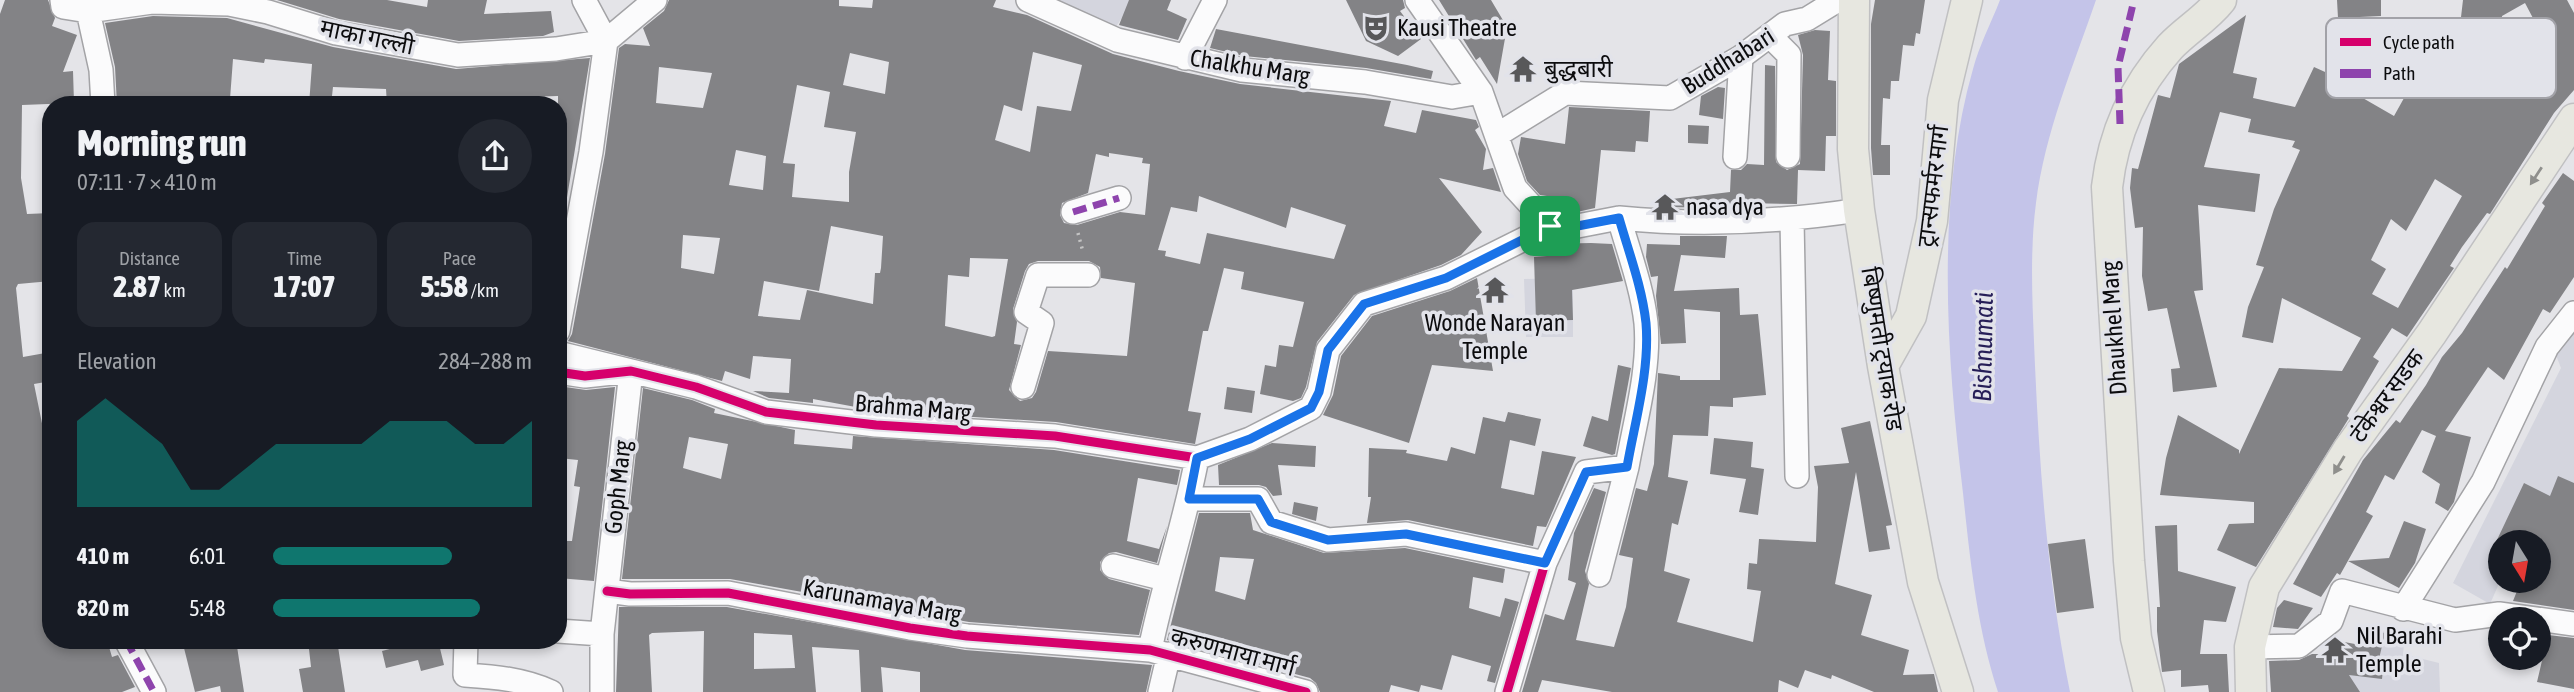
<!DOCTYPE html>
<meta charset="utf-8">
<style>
:root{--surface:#171b24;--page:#242831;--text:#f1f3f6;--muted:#9ea1a6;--accent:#0f766e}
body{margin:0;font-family:"Asap Condensed","Noto Sans Devanagari",sans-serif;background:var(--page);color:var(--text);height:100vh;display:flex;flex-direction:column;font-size:26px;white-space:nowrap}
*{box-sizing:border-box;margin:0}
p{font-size:23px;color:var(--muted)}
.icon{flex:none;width:38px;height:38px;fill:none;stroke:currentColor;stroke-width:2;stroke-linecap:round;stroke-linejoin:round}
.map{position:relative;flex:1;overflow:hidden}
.sheet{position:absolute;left:42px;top:96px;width:525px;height:553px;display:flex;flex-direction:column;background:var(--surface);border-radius:28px;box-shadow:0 4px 10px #0003}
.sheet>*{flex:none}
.needle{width:46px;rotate:169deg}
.fabs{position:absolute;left:2488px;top:530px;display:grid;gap:14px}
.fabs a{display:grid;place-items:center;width:63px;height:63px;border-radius:50%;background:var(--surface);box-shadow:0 4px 10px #0003;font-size:35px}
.pin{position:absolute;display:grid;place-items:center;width:60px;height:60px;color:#fff;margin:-30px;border-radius:14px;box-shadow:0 4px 10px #0006}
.round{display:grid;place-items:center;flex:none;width:74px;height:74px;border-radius:37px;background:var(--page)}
.headline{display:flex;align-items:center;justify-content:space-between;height:119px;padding:0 35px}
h1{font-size:38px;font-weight:800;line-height:52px}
.figures{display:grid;grid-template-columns:repeat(3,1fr);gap:10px;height:119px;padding:7px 35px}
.figures div{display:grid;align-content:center;border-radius:18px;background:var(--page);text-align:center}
.figures b{font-size:30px;font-weight:800}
.figures small{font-size:19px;font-weight:400}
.figures p{font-size:19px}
.chart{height:196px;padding:14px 35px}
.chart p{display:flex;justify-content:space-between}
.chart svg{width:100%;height:126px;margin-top:7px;fill:var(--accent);opacity:.7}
ul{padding:0 35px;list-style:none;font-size:23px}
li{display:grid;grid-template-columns:112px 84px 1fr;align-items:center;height:52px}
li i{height:18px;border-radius:9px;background:var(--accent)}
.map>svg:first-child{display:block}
.built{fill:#d4d5de}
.water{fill:#c4c4e9}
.building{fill:#838386;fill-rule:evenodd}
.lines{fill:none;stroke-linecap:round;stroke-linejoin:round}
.minor-casing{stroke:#a3a3a6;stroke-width:26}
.major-casing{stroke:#c0c0c2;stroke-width:33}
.path{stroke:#c4c4c4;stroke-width:3.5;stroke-dasharray:2 5;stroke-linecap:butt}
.minor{stroke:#fbfbfc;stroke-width:23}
.major{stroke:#e7e7e0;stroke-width:30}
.quiet{stroke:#8e44ad;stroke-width:7;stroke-dasharray:14 7;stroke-linecap:butt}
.cycleway-casing{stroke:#e2e3ea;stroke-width:13}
.cycleway{stroke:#d6006c;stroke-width:9}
.oneway{fill:#8f8f8c}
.route-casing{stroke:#fff;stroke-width:14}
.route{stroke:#1a73e8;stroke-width:9}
.labels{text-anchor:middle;stroke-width:7;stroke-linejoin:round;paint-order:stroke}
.poi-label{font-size:24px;fill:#0c0c0e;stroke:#e2e3ea;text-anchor:start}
.street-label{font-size:24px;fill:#0c0c0e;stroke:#e2e3ea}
.water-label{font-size:26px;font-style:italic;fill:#261e58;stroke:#e2e3ea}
.key{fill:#e2e3ea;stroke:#a2a2a8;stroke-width:2}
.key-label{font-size:19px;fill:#0c0c0e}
</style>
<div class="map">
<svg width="2574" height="692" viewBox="0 0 2574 692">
<rect width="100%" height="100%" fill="#e4e4e8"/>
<path class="built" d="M1046,0H1134L1115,28Z
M1573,278V337H1526L1524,279Z
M2574,312V517H2527L2516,542H2501V579L2490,604L2453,583L2561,368L2552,345Z
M2362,626L2405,636L2403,654L2439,663L2440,692H2315L2349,665Z"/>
<path class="water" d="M2000,0H2096C2073,67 2045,132 2036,203C2029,256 2033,313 2035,366C2040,476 2048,584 2070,692H1998C1977,628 1970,559 1963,493C1947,358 1935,202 1973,69C1979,46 1991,23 2000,0Z"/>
<path class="building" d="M5,0H48L55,18L52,26L77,35L63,72L73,71L74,103L22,105L21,178L27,214L51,213V281L18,284L16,288L23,357L51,352V381L34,384L47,448L51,447V640H107L112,657L118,655L135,687L122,692H0V14Z
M277,0H387L427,7L428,0H487L484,14L551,11L554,32L543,36L459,41L339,19Z
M669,0H839V6L872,8L873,0H996L993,7L1027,15L1113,54L1179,71L1240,84L1391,101L1384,126L1416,133L1422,110L1476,120L1479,127L1475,130L1486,149L1483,170L1493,168L1501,192L1439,178L1482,232L1461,255L1441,265L1354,295L1317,342L1306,387L1301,398L1293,401L1260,394L1265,365L1276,367L1279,345L1293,347L1304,302L1241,289L1244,272L1224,268L1208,331H1203L1188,411L1201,413L1195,444L1056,422L877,411L813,399V403L769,398L753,391L789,393L791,359L753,356L750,379L725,371L722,381L568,341L572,334L605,154L619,48L625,44L650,46L643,28L664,11ZM1033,52L1082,65L1071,111L1037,106L1030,152L995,140L1004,105L1022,111ZM850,53L889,62L885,94L843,85ZM659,67L712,73L703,108L656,103ZM797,85L830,92L824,127L856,132L849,172V202L792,197L795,164L783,163ZM736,150L766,156L763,190L729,185ZM1109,153L1143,158L1142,163L1150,164L1145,215L1120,212L1077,225L1064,223L1060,215L1062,203L1088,193L1096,154L1109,157ZM1199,196L1286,228L1291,207L1346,225L1334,259L1207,233L1200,264L1165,256L1166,251L1158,250L1171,207L1197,212ZM831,226L883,236L881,268L880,273H875L873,304L807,290L800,320L758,316L764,281L819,291ZM683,235L720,238L714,274L681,268ZM970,258L1008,259L995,336L992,337L945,326L948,275L969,277ZM1038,261H1089L1100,267L1101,278L1135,283L1127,356L1048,351L1036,392L1032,398L1020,401L1009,390L1021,345L1014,344L1017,322L1013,309L1025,271L1029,264Z
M1129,0H1171L1167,10L1187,19L1178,40L1119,25Z
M1346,0H1403L1405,8L1400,11L1421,39L1398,56L1366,41Z
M1439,0H1491L1507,27L1497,84L1480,57L1476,60Z
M1875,0H1925L1920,34L1916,33L1914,46L1903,45L1899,81H1891L1890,99L1883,98L1881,145H1890V175H1873L1871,148V24Z
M2337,0H2381V16L2338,18Z
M2463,0H2567L2574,13V90L2554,113L2490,214L2487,213L2462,247L2450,266L2454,268L2407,337L2392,328L2373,357L2379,361L2347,416L2349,418L2256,567L2217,550L2229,524L2254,523V502L2160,495L2166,458L2178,415L2239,450V454L2279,368L2342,371L2361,338L2282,298L2273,343L2242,337L2248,307L2264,267L2256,265L2274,209L2300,150L2292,147L2295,141L2248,132L2251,119L2220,112L2204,167L2260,174L2255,212L2198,205L2203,290L2194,291L2217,387L2173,392L2171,369L2180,368L2167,308L2148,311L2142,276L2143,227L2135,228L2130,188L2132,168L2138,169L2158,95L2170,98L2179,64L2246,15L2233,73L2257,78L2253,98L2295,107L2314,67L2365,90L2361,97L2394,116L2423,64L2394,48L2411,17L2458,43ZM2525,3L2544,39L2474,76L2501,27L2502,16ZM2435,179L2462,196L2398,308L2372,294L2386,269L2371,260L2391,219L2406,231Z
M153,16L227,18L333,47L456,69L590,58L558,252V96L487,98V105H387L386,89L333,87L331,105H309L312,64L265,59L264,63L233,59L230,99L198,97V105H117L115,67L105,23Z
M1216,29L1407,65L1433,71L1431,79L1366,68L1244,56L1210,48Z
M1815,30L1830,31L1828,80L1836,81V136H1826L1825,171L1798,170L1797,204L1743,203L1736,208L1659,207L1658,204L1672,199L1730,192L1731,170H1741L1747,164L1764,165L1765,65L1775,66L1776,162L1787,170L1800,164L1803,55L1798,35Z
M1718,87L1725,88L1723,119L1699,115L1701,96Z
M1569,107L1650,111L1648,142L1636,141L1635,152L1601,150L1595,208L1577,212L1554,210L1547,202V196L1540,195L1527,181L1518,154L1521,137L1565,144Z
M1688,125L1709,126L1708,144L1688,143Z
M2563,173L2574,181V277L2550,313L2543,309L2504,380L2488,367L2445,431L2471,437L2454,502L2448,511L2435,503L2440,484L2422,472L2436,436L2422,430L2394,480L2385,475L2366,512L2373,516L2340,575L2337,573L2321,597L2293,584L2363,460L2396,420L2400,423L2426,385L2442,357L2462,333L2505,267L2507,269L2545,206L2542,203Z
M1680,236H1727L1725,258L1681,255L1674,291L1739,288L1740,315L1758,314L1766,395L1733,398V407L1710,406L1708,436L1673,435L1668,477L1688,481L1678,525L1672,523L1664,571L1690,579L1677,622L1753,642L1761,591L1747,589L1749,563L1757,564L1759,539L1816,542L1818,487L1814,466L1849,463L1841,428L1870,421L1892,525L1886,526L1890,549L1869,552L1856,472L1835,584L1872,595L1861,635L1909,650L1903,675L1934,674L1938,692H1874L1832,675L1831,679L1805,670L1798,688L1779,680L1778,692H1612L1542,680L1538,692H1522L1545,614L1564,620L1576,583L1568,580L1574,533L1594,488L1606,492L1585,571L1589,584L1576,640L1614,647L1626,607L1633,558L1619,555L1636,488L1647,491L1654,464L1658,373L1680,376V380H1720V312L1684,309L1686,343L1661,344L1656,296L1658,276L1651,277L1646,257L1647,244L1680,245Z
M1591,243L1612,244L1623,281L1572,290L1573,320L1536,321L1534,257L1547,256V244Z
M1477,278L1493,371L1432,365L1409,443L1323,415L1333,395L1341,356L1372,316L1450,291Z
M1618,365L1631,368L1615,454L1612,455L1583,446L1592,416L1608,421Z
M558,386L586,390L615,387L594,581L558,578V541H572L580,487L574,486L578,460L559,458Z
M1227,387L1255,391L1252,413L1224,409Z
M643,388L692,400L715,409L714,413L795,430L794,444L852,449L853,436L1054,450L1180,470L1177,485L1138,478L1127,541L1159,549L1167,526L1157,563L1116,552L1109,553L1100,562V570L1109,579L1150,590L1139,635L969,622L730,579H622ZM689,437L728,444L721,479L683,468Z
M1508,412L1541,419L1535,446L1510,440L1501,488L1534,495L1542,451L1576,457L1546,527L1537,526L1533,546L1408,520L1367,523L1371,497H1368L1369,448L1407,450L1406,453L1447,461L1451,447L1475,454L1483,417L1505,422Z
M1714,438L1753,442L1751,467L1764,469L1758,515L1739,512L1746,479L1710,474Z
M1272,443L1316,446L1315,467L1278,465L1282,495L1273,496L1266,487L1259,485H1219L1218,465Z
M2558,476L2574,483V610L2513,601L2521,581H2539V542H2496L2524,483L2550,496Z
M1294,502L1318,507L1316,521L1292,514Z
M1199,513H1250L1253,530L1324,553L1405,548L1505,569L1503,583L1473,577L1469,608L1500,617L1505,598L1519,602L1495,683L1487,681L1491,666L1452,655L1442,690L1421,685L1419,692L1391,685L1389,692H1320L1316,683L1310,678L1167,640ZM1220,557L1254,559L1245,600L1215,591Z
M2404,521L2426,529L2415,563L2399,588L2348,561L2389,558Z
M2177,525L2178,571L2236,587L2226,622L2204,620L2200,654H2227L2229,692H2209L2208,685L2181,687V670L2162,672L2157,631V607H2160L2155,526Z
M2085,539L2094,608L2057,613L2048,544Z
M2284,600L2313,608L2298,629L2273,627L2277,608Z
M619,607H727L965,650L1152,665L1146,692H920V672L881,667L883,692H861L859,650L812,647L816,692H703L704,631L652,633L649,635L652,692H616ZM754,633L792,635L795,668L754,669Z
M2363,629L2385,633L2379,659H2384L2382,679L2349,675L2360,692H2271L2269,661L2299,660L2312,654H2333L2334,640L2360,645Z
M2548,635L2574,638V689L2537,682Z
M182,640H236L244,692H221L220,686L195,692Z
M308,640H337L345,692H303L299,669L311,667Z
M412,640H438L444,665L421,671L418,660L386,668L382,651L413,643Z"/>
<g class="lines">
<defs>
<path id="minor" d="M62,0L63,7L88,11L101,70L103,105
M584,0L606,41
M1028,0L1117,40L1242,70L1365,82L1452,97L1481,92
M1417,0L1481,92L1515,188L1550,226
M88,11L152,2L229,4L268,12L336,33L458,55L556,49L606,41
M1771,37L1789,55L1788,156
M1185,58L1215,0
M1497,135L1565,93L1670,98L1741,57L1785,24L1807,19L1838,0
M1735,157L1741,57
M1073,212L1119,198
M1619,218C1699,226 1780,222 1859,210
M1792,220L1797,476
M558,331L591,152L606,41L655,0
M558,353L631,371L602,634L558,631
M558,372L585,376L631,371L696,387L766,412L876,425L1055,436L1197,458L1250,439L1311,408L1319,392L1328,350L1364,304L1446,278L1550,226L1562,229L1619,218C1629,253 1642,287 1646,323C1650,370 1635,421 1627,467L1586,472L1545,563L1507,692
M1023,387L1042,323L1026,312L1038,275H1088
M1189,499H1258L1271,522L1328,540L1406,534L1545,563
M1113,566L1165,579
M1599,575L1627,467
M607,591L630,594L728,593L910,628L967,636L1150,650L1306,692
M2403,609L2483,482L2547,347L2574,313
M126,640L154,692
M466,640L465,675C495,677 523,679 551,692
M2250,647L2299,646L2331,621L2342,591L2455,620L2499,614L2574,624
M1150,650C1163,585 1185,523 1197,458
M602,692V634
M1160,692L1169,654"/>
<path id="major" d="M1854,0L1853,149L1859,210L1883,366L1923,582L1958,692
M1883,366L1911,316L1932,221L1943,100L1967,0
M2149,692L2136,638L2129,561L2107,187C2113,135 2134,87 2170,47C2186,30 2206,19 2221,0
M2251,692L2250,647L2264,587L2348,450L2432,333L2574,119"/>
</defs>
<use href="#minor" class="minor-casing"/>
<use href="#major" class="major-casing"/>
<path class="path" d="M1078,233L1083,252"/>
<use href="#minor" class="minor"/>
<use href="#major" class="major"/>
<path class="quiet" d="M2120,124L2118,67L2134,0
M1073,212L1119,198
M1189,499H1258L1271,522L1328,540L1406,534L1545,563
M126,640L154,692"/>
<defs>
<path id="cycleway" d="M558,372L585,376L631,371L696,387L766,412L876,425L1055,436L1197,458L1250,439L1311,408L1319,392L1328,350L1364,304L1446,278L1550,226L1562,229L1619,218C1629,253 1642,287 1646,323C1650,370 1635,421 1627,467L1586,472L1545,563L1507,692
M607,591L630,594L728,593L910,628L967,636L1150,650L1306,692"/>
</defs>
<use href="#cycleway" class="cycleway-casing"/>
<use href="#cycleway" class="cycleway"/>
</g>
<defs><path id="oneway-solid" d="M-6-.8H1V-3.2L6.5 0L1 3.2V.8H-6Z" transform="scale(1.75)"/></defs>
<g class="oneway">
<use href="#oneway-solid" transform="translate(2536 176) rotate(123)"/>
<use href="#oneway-solid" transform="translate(2339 465) rotate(121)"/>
</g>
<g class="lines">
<defs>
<path id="route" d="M1619,218C1629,253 1642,287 1646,323C1650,370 1635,421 1627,467L1586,472L1545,563L1406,534L1328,540L1271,522L1258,499H1189L1197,458L1250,439L1311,408L1319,392L1328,350L1364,304L1446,278L1550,226L1562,229Z"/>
</defs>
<use href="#route" class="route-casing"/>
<use href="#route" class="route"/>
</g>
<defs>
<symbol id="theatre-bare" viewBox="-9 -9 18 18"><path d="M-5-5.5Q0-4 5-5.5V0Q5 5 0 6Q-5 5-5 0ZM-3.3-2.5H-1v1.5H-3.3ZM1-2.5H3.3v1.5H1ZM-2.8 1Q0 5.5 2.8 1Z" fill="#58585a" stroke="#e2e3ea" stroke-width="2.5" paint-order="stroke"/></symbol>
<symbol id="temple-bare" viewBox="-9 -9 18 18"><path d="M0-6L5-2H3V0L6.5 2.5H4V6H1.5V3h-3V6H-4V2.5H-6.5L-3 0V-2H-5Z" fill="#58585a" stroke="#e2e3ea" stroke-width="2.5" paint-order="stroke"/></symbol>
</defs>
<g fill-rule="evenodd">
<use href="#theatre-bare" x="1357" y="9" width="38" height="38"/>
<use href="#temple-bare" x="1504" y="50" width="38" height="38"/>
<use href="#temple-bare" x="1646" y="188" width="38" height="38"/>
<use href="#temple-bare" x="1476" y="271" width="38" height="38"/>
<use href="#temple-bare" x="2316" y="631" width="38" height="38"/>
</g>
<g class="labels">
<g class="poi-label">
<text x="1397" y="36">Kausi Theatre</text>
<text x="1544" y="77">बुद्धबारी</text>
<text x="1686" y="215">nasa dya</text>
<text x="1495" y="331" text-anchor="middle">Wonde Narayan<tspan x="1495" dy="28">Temple</tspan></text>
<text x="2356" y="644">Nil Barahi<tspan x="2356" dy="28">Temple</tspan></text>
</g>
<g class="street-label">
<text transform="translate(367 37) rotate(12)" y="8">माका गल्ली</text>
<text transform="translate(1728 61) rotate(-32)" y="8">Buddhabari</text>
<text transform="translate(1250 67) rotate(9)" y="8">Chalkhu Marg</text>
<text transform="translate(1933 186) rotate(-83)" y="8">ट्रान्सफर्मर मार्ग</text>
<text transform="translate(2114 328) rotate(-94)" y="8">Dhaukhel Marg</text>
<text transform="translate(1882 349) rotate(81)" y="8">बिष्णुमती ट्रयाक रोड</text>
<text transform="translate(2387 396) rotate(-54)" y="8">टंकेश्वर सडक</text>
<text transform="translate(913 408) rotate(5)" y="8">Brahma Marg</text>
<text transform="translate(618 487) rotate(-84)" y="8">Goph Marg</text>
<text transform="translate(882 601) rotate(10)" y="8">Karunamaya Marg</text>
<text transform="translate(1233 652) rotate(15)" y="8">करुणमाया मार्ग</text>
</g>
<g class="water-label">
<text transform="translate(1983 347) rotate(-89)" y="9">Bishnumati</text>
</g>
</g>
<rect x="2326" y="18" width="230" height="80" rx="10" class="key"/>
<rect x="2340" y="38" width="31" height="8" fill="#d6006c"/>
<rect x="2340" y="69" width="31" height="9" fill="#8e44ad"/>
<g class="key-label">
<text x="2383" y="49">Cycle path</text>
<text x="2383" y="80">Path</text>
</g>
</svg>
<div class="fabs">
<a><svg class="needle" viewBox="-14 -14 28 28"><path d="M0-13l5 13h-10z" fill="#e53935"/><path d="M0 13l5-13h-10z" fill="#9ea1a6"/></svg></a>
<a><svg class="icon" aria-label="locate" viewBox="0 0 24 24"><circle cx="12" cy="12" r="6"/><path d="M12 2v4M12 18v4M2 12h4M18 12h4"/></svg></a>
</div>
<div class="pin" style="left:1550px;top:226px;background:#1e9e55"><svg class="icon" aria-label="arrive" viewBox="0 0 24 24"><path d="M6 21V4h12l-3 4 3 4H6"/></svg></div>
<section class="sheet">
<div class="headline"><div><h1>Morning run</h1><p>07:11 · 7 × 410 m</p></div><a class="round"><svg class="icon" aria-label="share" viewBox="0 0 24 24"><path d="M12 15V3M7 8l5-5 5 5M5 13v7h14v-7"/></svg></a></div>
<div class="figures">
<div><p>Distance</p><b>2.87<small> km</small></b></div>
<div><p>Time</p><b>17:07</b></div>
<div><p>Pace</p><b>5:58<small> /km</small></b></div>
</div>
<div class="chart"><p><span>Elevation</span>284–288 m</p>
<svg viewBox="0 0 160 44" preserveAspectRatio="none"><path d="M0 44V14L10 6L20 14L30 22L40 38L50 38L60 30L70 22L80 22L90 22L100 22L110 14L120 14L130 14L140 22L150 22L160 14V44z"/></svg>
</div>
<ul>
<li><b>410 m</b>6:01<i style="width:69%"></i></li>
<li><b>820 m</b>5:48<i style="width:80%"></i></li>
</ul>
</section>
</div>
